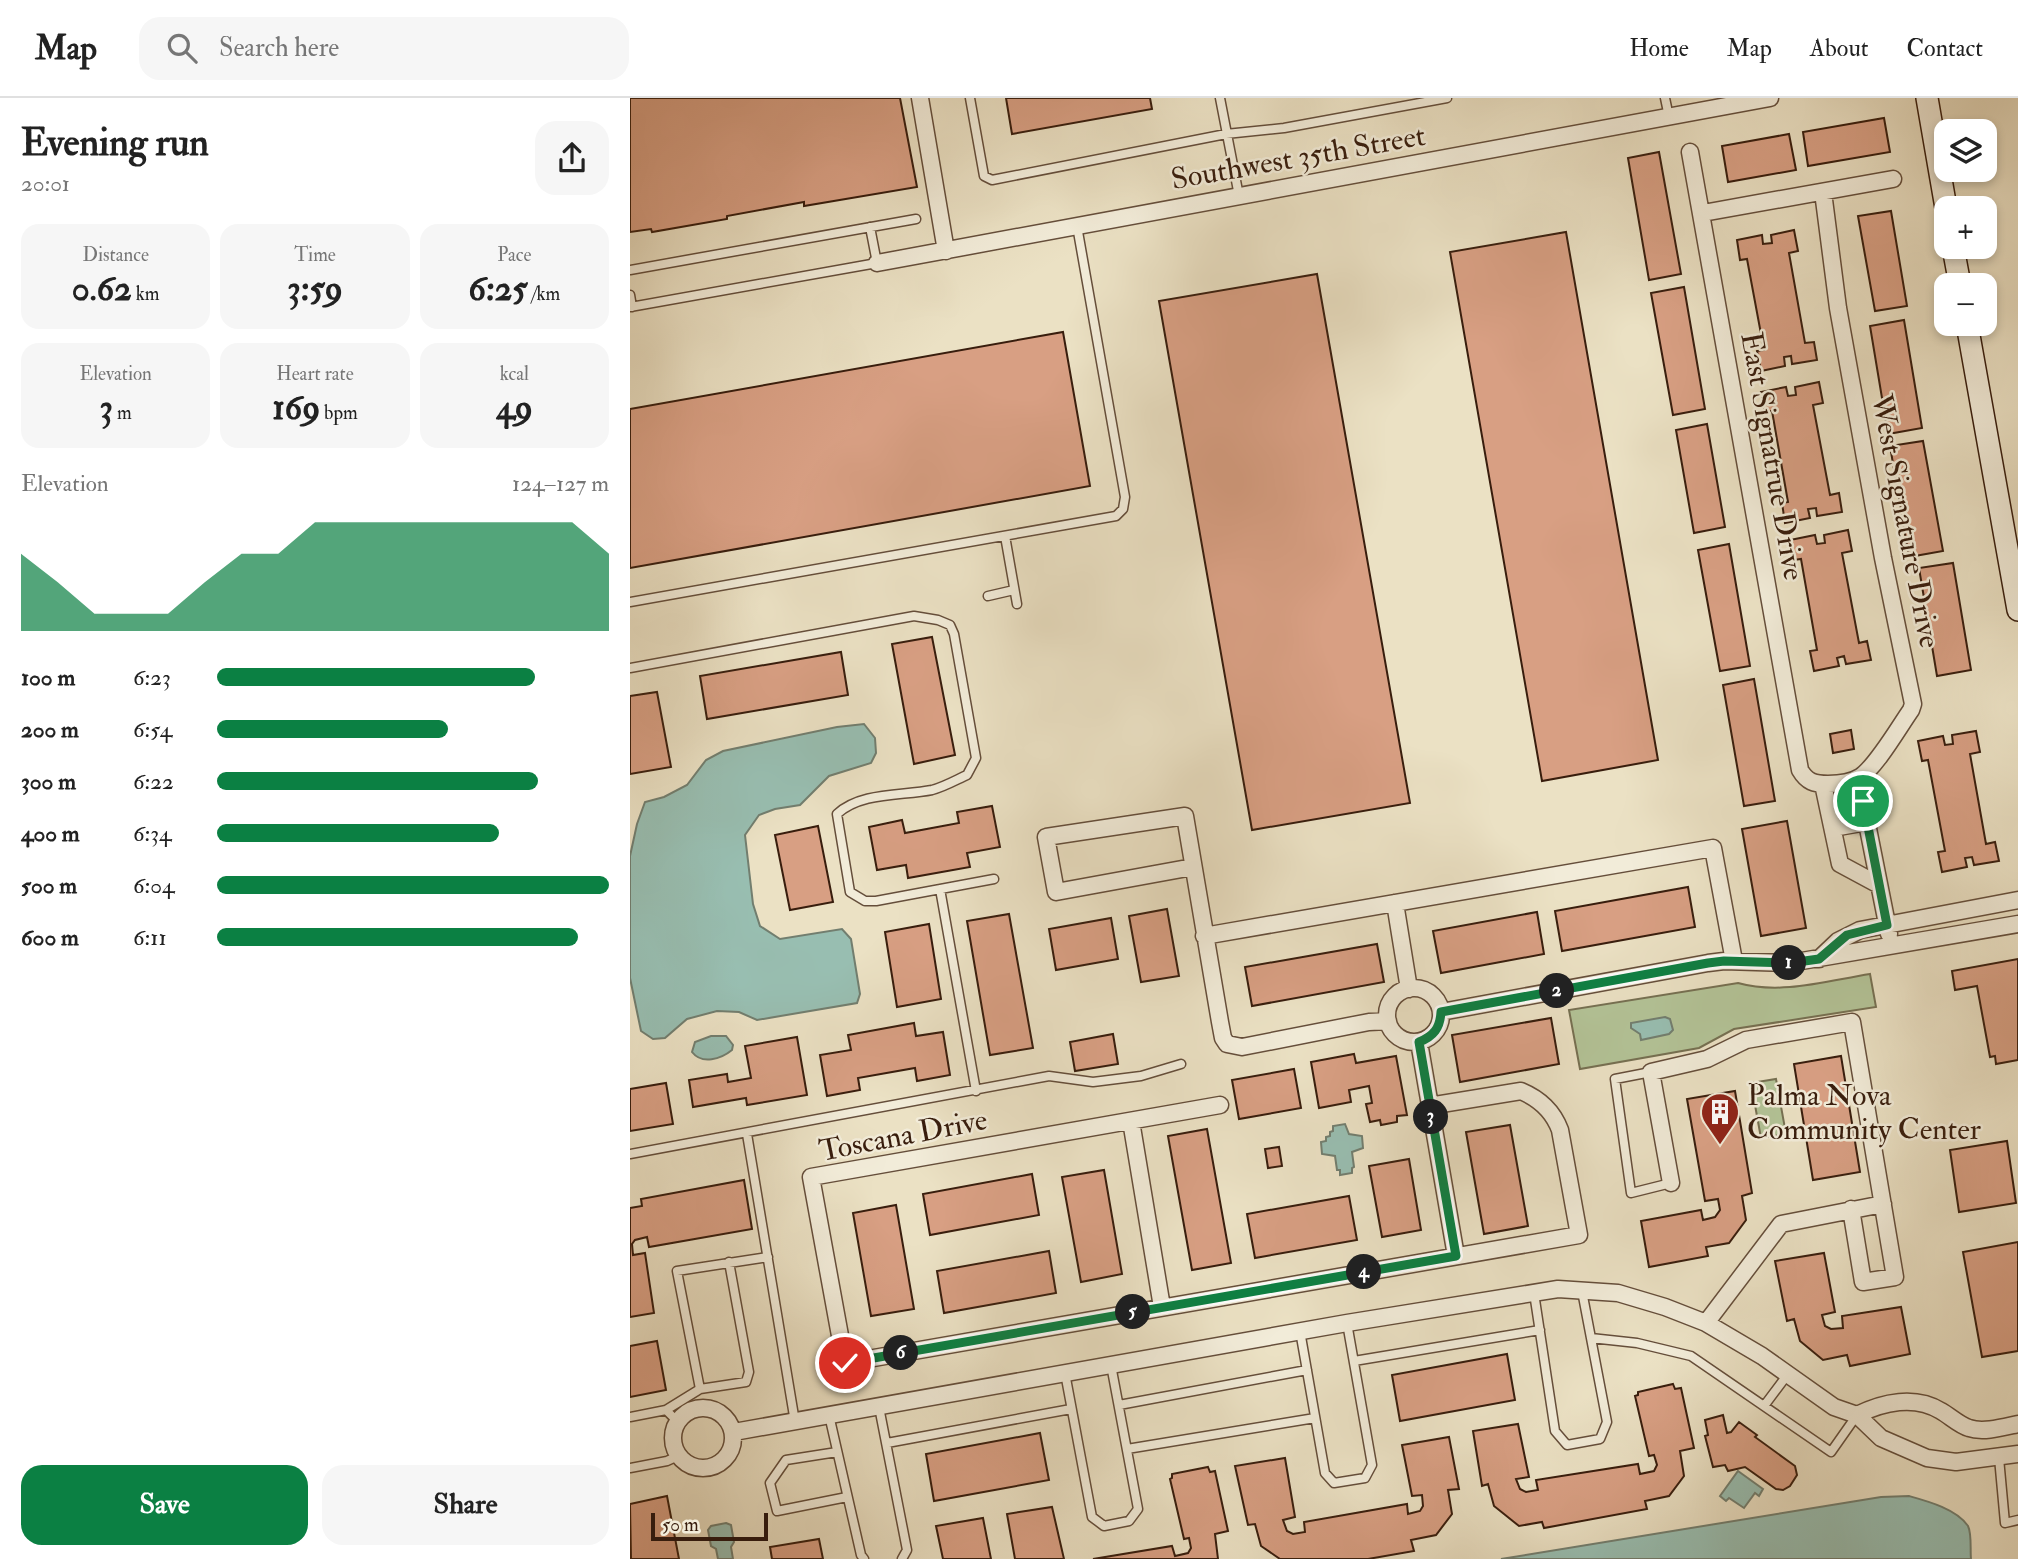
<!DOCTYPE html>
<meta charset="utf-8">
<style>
:root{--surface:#fff;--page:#f6f6f6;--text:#222;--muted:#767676;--line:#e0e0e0;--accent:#0b8043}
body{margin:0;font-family:"IM FELL Double Pica",serif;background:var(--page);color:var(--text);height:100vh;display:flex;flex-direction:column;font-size:26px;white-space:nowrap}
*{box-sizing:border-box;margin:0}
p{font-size:23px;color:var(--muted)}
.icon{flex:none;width:38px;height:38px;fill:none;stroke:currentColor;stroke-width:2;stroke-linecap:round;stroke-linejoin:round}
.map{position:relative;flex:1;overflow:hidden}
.sheet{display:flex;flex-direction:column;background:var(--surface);width:630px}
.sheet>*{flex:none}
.controls{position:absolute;left:1304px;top:21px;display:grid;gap:14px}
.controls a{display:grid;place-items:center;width:63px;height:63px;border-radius:14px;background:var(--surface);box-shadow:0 4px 10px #0003;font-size:35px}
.scale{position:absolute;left:21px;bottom:18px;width:117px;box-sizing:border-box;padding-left:7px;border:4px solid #381d0d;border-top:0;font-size:19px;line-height:24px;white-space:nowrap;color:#381d0d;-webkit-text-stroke:5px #f2ecd9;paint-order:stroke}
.pin{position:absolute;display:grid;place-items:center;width:60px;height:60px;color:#fff;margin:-30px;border:4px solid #fff;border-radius:50%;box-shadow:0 2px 7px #0007}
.km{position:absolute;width:35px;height:35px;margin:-18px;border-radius:50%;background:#222;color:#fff;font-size:19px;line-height:35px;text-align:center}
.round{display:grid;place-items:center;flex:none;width:74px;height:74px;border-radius:21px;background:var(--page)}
.overview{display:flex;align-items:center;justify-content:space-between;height:119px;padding:0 21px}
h1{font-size:38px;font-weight:800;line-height:52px}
.figures{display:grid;grid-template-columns:repeat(3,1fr);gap:10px;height:119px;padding:7px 21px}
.figures div{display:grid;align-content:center;border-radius:18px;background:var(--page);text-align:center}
.figures b{font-size:35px;font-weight:800}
.figures small{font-size:19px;font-weight:400}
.figures p{font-size:19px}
.chart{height:196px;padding:14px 21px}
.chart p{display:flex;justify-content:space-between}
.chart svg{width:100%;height:126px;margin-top:7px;fill:var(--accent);opacity:.7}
.action{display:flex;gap:14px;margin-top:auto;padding:14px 21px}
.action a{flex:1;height:80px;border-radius:21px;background:var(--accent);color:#fff;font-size:28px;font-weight:800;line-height:80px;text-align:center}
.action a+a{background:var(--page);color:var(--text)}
ul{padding:0 21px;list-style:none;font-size:23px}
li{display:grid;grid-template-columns:112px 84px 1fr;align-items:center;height:52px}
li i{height:18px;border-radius:9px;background:var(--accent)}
header{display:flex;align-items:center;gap:42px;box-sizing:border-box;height:98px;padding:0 35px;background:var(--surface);border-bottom:2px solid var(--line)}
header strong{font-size:33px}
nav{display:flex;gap:38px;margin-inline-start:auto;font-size:24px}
.search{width:490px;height:63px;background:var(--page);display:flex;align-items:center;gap:18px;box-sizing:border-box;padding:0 24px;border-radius:21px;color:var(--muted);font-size:26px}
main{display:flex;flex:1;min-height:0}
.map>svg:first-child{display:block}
.green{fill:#b3c397;stroke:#767052;stroke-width:2}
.water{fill:#98beb1;stroke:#727e6f;stroke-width:2}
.building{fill:#d89f83;stroke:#381d0d;stroke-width:2}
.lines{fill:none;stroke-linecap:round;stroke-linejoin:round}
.service-casing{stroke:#654e3b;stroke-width:11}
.minor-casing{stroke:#654e3b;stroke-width:19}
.secondary-casing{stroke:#381d0d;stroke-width:24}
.service{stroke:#f2ecd9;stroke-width:8}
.minor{stroke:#f2ecd9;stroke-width:16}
.secondary{stroke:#f2ecd9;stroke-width:21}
.route-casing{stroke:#fff;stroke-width:14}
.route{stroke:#0b8043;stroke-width:9}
.labels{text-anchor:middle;stroke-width:5;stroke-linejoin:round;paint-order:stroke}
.street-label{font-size:30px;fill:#381d0d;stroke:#f2ecd9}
.poi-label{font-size:30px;fill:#381d0d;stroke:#f2ecd9;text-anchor:start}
</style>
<header>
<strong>Map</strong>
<div class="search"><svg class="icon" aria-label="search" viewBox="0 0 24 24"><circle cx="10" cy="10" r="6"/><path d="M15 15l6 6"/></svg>Search here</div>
<nav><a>Home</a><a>Map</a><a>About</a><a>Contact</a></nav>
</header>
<main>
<section class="sheet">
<div class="overview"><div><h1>Evening run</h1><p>20:01</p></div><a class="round"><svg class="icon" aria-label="share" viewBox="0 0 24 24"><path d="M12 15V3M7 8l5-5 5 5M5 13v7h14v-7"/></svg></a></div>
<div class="figures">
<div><p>Distance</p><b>0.62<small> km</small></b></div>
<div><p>Time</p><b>3:59</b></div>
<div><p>Pace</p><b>6:25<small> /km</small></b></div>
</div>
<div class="figures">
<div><p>Elevation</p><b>3<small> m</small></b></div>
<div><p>Heart rate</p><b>169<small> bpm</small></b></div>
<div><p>kcal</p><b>49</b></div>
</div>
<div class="chart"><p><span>Elevation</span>124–127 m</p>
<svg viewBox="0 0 160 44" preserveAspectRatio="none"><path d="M0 44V17L10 27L20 38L30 38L40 38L50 27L60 17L70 17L80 6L90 6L100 6L110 6L120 6L130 6L140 6L150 6L160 17V44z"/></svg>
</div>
<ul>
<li><b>100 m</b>6:23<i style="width:81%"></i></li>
<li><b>200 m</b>6:54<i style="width:59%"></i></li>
<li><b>300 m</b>6:22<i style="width:82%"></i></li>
<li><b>400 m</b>6:34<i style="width:72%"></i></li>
<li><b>500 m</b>6:04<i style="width:100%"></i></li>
<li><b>600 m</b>6:11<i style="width:92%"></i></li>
</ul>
<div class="action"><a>Save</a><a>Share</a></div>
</section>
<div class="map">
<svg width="1388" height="1461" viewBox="0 0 1388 1461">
<rect width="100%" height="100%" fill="#ebe1c4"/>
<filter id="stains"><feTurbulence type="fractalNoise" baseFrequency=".00286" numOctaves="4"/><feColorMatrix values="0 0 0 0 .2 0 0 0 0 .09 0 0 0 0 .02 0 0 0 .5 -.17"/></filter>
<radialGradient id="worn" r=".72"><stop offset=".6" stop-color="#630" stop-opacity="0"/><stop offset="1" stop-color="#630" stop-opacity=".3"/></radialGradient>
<path class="green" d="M1240,876L1246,909L1104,931L1069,950L950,971L939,912L1108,885C1151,897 1196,883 1240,876Z
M1146,981L1156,1036L1131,1040L1121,985Z"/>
<path class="water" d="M234,626L245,640L246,655L241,665L199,678L170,707L145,711L129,717L115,737L123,806L130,828L150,841L212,831L221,841L230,896L227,905L127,922L109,914L87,913L57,921L35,940L23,941L11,933L0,880V758L7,726L15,704L34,699L57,687L76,662L93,653L207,629Z
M1035,919L1040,921L1043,932L1039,936L1011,942L1010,936L1001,930V925Z
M81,938H96L103,947L102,952C91,961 72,967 62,954L65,944Z
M715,1026L719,1036L732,1038L733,1050L722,1054L724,1069L722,1070V1075L710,1077V1072H707L705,1058L692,1056L691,1044L696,1043V1039L700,1038V1034L703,1033V1028Z
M1108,1373L1133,1391L1129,1398L1125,1395L1114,1410L1099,1400L1096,1403L1090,1398Z
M1279,1398C1297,1403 1327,1411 1338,1428C1342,1436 1340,1452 1341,1461H871L1251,1399Z
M96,1425L101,1427L104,1444L101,1449L103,1461H88L86,1451L81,1448L78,1432L81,1428Z"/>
<path class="building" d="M0,0H270L287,89L174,108V104L97,118V121L22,134L21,131L0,134Z
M376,0H520L522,11L382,36Z
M1254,20L1260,54L1178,68L1173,34Z
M1159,36L1166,72L1098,84L1092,48Z
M1029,54L1051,176L1019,182L998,60Z
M1261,113L1277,208L1245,213L1228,118Z
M1164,132L1168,153L1159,155L1175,245L1184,244L1187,262L1162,266L1161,258L1154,259L1155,268L1131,273L1127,253L1134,252L1117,161L1110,162L1107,142L1132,137L1133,146L1142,145L1141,137Z
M936,134L1028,662L912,683L820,154Z
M687,176L780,705L622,732L529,203Z
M1054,189L1075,311L1043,317L1021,195Z
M1274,222L1292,330L1258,336L1240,228Z
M433,234L460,388L0,470V311Z
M1189,284L1193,305L1183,307L1200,397L1209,395L1212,414L1187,418L1186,410L1178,411L1180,420L1155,425L1152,405L1158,404L1142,313L1135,314L1131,294L1156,289L1158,298L1166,297L1165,289Z
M1077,326L1095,429L1064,435L1046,332Z
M1293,343L1313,453L1279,459L1260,348Z
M1218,432L1222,453L1212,455L1229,545L1237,543L1241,562L1216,566L1214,558L1207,560L1209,568L1184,573L1180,553L1187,552L1171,461L1164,462L1160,442L1185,437L1187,446L1195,445L1194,437Z
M1099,446L1120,568L1090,573L1068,452Z
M1323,465L1341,572L1307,578L1289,470Z
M302,539L325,657L284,666L262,546Z
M211,554L218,597L77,621L70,578Z
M1124,581L1145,703L1114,708L1093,587Z
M27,594L41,669L0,676V598Z
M1221,632L1224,651L1203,655L1200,636Z
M1346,633L1350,654L1340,656L1356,746L1365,744L1369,763L1344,767L1342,759L1335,760L1337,769L1312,774L1308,754L1315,753L1298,662L1292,663L1288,643L1313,638L1315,647L1323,646L1322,637Z
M362,708L370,749L337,755L340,769L278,780L276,767L247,772L239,729L272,722L275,735L329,725L327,714Z
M1157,723L1176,830L1131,838L1112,731Z
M188,728L203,804L160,812L145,737Z
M1058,789L1065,829L932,853L925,813Z
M537,811L549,878L511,884L499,818Z
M907,814L914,856L811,875L803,833Z
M379,816L403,950L360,957L337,823Z
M481,820L488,861L426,872L419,831Z
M299,826L311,901L267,909L255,834Z
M747,846L754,884L622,908L615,869Z
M1388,861V962L1366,966L1365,958L1360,959L1347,888L1325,892L1322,873Z
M921,920L929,966L830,984L822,937Z
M284,925L286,938L313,934L320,977L287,983L285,970L228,980L230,992L197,998L190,957L221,952L218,937Z
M483,936L488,966L445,973L440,944Z
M167,939L177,997L117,1007L116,1000L63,1009L59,982L97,976L98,984L121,980L115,948Z
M724,956L726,965L766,958L777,1017L767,1018V1024L751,1027L750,1022L740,1024L736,1006L742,1005L739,988L719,992L721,1004L689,1010L681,964Z
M1211,958L1230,1074L1183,1082L1164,966Z
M664,971L671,1010L609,1021L602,982Z
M36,985L43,1026L0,1033V991Z
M1105,993L1122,1095L1112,1098L1116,1122L1099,1145L1076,1149L1078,1158L1019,1169L1011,1123L1071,1112L1073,1122L1085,1119L1090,1112L1088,1101L1075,1103L1057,1001Z
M880,1027L898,1128L854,1136L836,1034Z
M577,1031L601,1165L562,1172L538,1038Z
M1377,1043L1386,1105L1329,1114L1320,1052Z
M649,1049L652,1068L638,1070L635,1051Z
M779,1061L791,1132L752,1139L739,1068Z
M474,1072L492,1176L451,1184L432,1079Z
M402,1076L409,1117L300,1137L293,1096Z
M114,1082L122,1131L19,1149L17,1139L5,1142L2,1146L3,1157L15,1155L24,1215L0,1219V1110L12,1108L11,1101Z
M719,1098L727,1142L625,1160L617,1116Z
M266,1107L284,1211L241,1218L223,1115Z
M1388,1144V1253L1352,1259L1333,1154Z
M419,1153L426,1195L314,1215L307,1173Z
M1194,1155L1205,1214L1192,1217L1195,1228L1201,1231L1213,1230L1212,1218L1271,1209L1280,1256L1220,1268L1217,1257L1193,1262L1170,1243L1164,1221L1157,1223L1145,1163Z
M27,1243L36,1292L0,1299V1248Z
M877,1256L885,1302L770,1323L762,1277Z
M1043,1286L1045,1291L1051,1290L1064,1350L1050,1353L1054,1378L1039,1398L1015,1403L1017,1411L914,1430L912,1424L889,1428L864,1408L858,1386L852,1388L843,1333L888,1326L899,1379L886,1381L890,1391L896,1394L908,1392L906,1382L1008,1366L1010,1376L1024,1373L1027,1367L1024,1357L1019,1358L1005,1298L1008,1297V1294Z
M1093,1317L1097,1335L1101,1334L1109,1324L1127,1337L1125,1339L1165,1368L1167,1377L1160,1388L1153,1392L1146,1391L1115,1369L1098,1373L1095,1367L1083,1369L1075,1338L1078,1337L1075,1322Z
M410,1335L419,1382L304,1403L296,1356Z
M819,1339L829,1391L818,1392L822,1416L806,1437L781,1442L784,1453L738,1461H650L631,1448L625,1426L618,1427L605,1368L655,1360L665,1419L653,1422L657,1433L663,1436L675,1434L674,1424L777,1406L778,1416L790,1413L793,1408L792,1397L782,1398L772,1347Z
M578,1369L580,1374L585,1373L598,1433L585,1436L588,1461H463L542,1448L545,1458L558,1455L561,1450L559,1440L554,1441L540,1381L542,1380V1376Z
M37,1398L49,1461H1L0,1406Z
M422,1409L434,1461H385L377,1416Z
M353,1420L361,1461H313L306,1428Z
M189,1441L193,1461H142L140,1449Z"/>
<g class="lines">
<defs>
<path id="service" d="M340,0L354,78L362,82L596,36L654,30L817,0
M590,0L609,98
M1035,0L1039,19
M0,172L286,121
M0,197L2,209
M0,209L247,165L240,129
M375,438L387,506
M358,498L384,492
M0,504L486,418L493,411L495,399L447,128
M0,570L284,518L308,522L320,527L324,536L346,660L337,677C326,682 314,689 302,692C271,698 231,694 207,716L220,794L235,803H246L364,781
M310,791L346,993
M1021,974L985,981L1001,1095L1041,1085
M117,1036L165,1324
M0,1056L419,978L463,984L511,978L551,966
M99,1164L119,1274L116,1284L70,1291L47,1173L138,1159
M904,1195L925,1333L937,1347L970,1341L977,1324L952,1193
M670,1233L695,1375L704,1385L735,1380L742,1367L717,1225
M961,1240L1007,1245L1061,1258L1201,1354L1227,1317
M724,1263L910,1232
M435,1275L462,1419L474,1428L499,1423L508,1411L481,1267
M489,1307L677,1272
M1134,1308L1158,1276
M249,1309L277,1452L272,1461
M36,1312L70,1291
M199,1317L231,1457L234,1461
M0,1319L36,1312L48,1324
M257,1345L441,1311
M497,1351L685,1320
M207,1354L156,1362L140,1385L147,1413L217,1399
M1369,1360L1375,1425L1388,1422
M0,1370L37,1363L48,1358"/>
<path id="minor" d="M290,0L316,153
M1060,54L1170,672C1177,684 1184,686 1198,686C1208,686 1221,685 1230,679C1246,669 1269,629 1281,612L1283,606L1253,460L1208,210L1193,94
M1073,115L1263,81
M247,165L1140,0
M1228,680L1259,836
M1193,686L1210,766L1249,787
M1203,730L1237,724
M563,769L426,794L416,739L555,718L590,924L593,940L597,946L612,949L739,924L758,923
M765,805L779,891
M574,838L1083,750L1104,863
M1189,861L1208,843L1230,832L1388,802
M757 917a27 27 0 1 1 54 0a27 27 0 1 1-54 0Z
M811,914L1078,865L1094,863L1160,865L1388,826
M789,944L826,1158
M590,1007L181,1079L215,1265L949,1137L930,1032C923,1013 910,1001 891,993L799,1008
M501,1023L532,1209
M1041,1085L1021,974L1077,961L1116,942L1222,924L1265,1179L1233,1184L1221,1111
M1076,1225L1151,1126L1253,1106
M43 1340a30 30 0 1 1 60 0a30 30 0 1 1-60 0Z
M1227,1317C1253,1304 1285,1297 1311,1313C1320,1318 1329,1327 1339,1330C1353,1335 1374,1329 1388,1326
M104,1334L717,1225L928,1191L988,1195L1035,1209L1076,1225L1132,1258L1204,1309L1227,1317L1251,1340L1297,1360L1326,1364L1388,1356"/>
<path id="secondary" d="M1297,0L1316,110
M1323,149L1330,187
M1337,226L1388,512"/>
</defs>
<use href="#service" class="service-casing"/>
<use href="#minor" class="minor-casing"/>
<use href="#secondary" class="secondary-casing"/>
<use href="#service" class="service"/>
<use href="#minor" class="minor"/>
<use href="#secondary" class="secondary"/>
</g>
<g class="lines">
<defs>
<path id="route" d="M215,1265L826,1158L789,944C804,938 810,930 811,914L1078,865L1094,863L1160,865L1189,861L1217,837L1257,827L1233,703"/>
</defs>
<use href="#route" class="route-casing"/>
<use href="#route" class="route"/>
</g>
<defs>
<symbol id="building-pin" viewBox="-11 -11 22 30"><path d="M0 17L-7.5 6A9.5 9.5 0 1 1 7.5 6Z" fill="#8f2418" stroke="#f2ecd9"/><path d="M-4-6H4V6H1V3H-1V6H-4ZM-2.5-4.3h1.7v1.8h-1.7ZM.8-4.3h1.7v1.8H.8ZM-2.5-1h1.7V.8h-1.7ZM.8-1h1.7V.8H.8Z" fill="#fff"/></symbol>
</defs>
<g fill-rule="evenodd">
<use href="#building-pin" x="1068" y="992" width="44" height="60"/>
</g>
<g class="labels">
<g class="street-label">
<text transform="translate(668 59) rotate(-10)" y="10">Southwest 35th Street</text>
<text transform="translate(1143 358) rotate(80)" y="10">East Signatrue Drive</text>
<text transform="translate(1276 423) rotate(79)" y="10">West Signature Drive</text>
<text transform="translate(273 1037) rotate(-11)" y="10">Toscana Drive</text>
</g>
<g class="poi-label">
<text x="1117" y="1007">Palma Nova<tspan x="1117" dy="34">Community Center</tspan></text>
</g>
</g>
<rect width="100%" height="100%" filter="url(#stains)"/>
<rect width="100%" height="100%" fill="url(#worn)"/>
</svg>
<div class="controls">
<a><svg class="icon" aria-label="layers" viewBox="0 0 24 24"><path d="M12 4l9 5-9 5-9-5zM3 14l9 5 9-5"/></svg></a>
<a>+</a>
<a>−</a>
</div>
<div class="scale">50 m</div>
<div class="pin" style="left:1233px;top:703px;background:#1e9e55"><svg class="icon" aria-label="arrive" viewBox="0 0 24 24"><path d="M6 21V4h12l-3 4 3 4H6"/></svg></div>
<div class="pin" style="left:215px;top:1265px;background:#d93025"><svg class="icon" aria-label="check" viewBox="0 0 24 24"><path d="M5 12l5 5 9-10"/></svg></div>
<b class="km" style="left:1159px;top:865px">1</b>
<b class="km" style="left:927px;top:893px">2</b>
<b class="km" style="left:801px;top:1019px">3</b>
<b class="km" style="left:734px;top:1174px">4</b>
<b class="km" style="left:503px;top:1214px">5</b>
<b class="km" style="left:271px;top:1255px">6</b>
</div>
</main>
